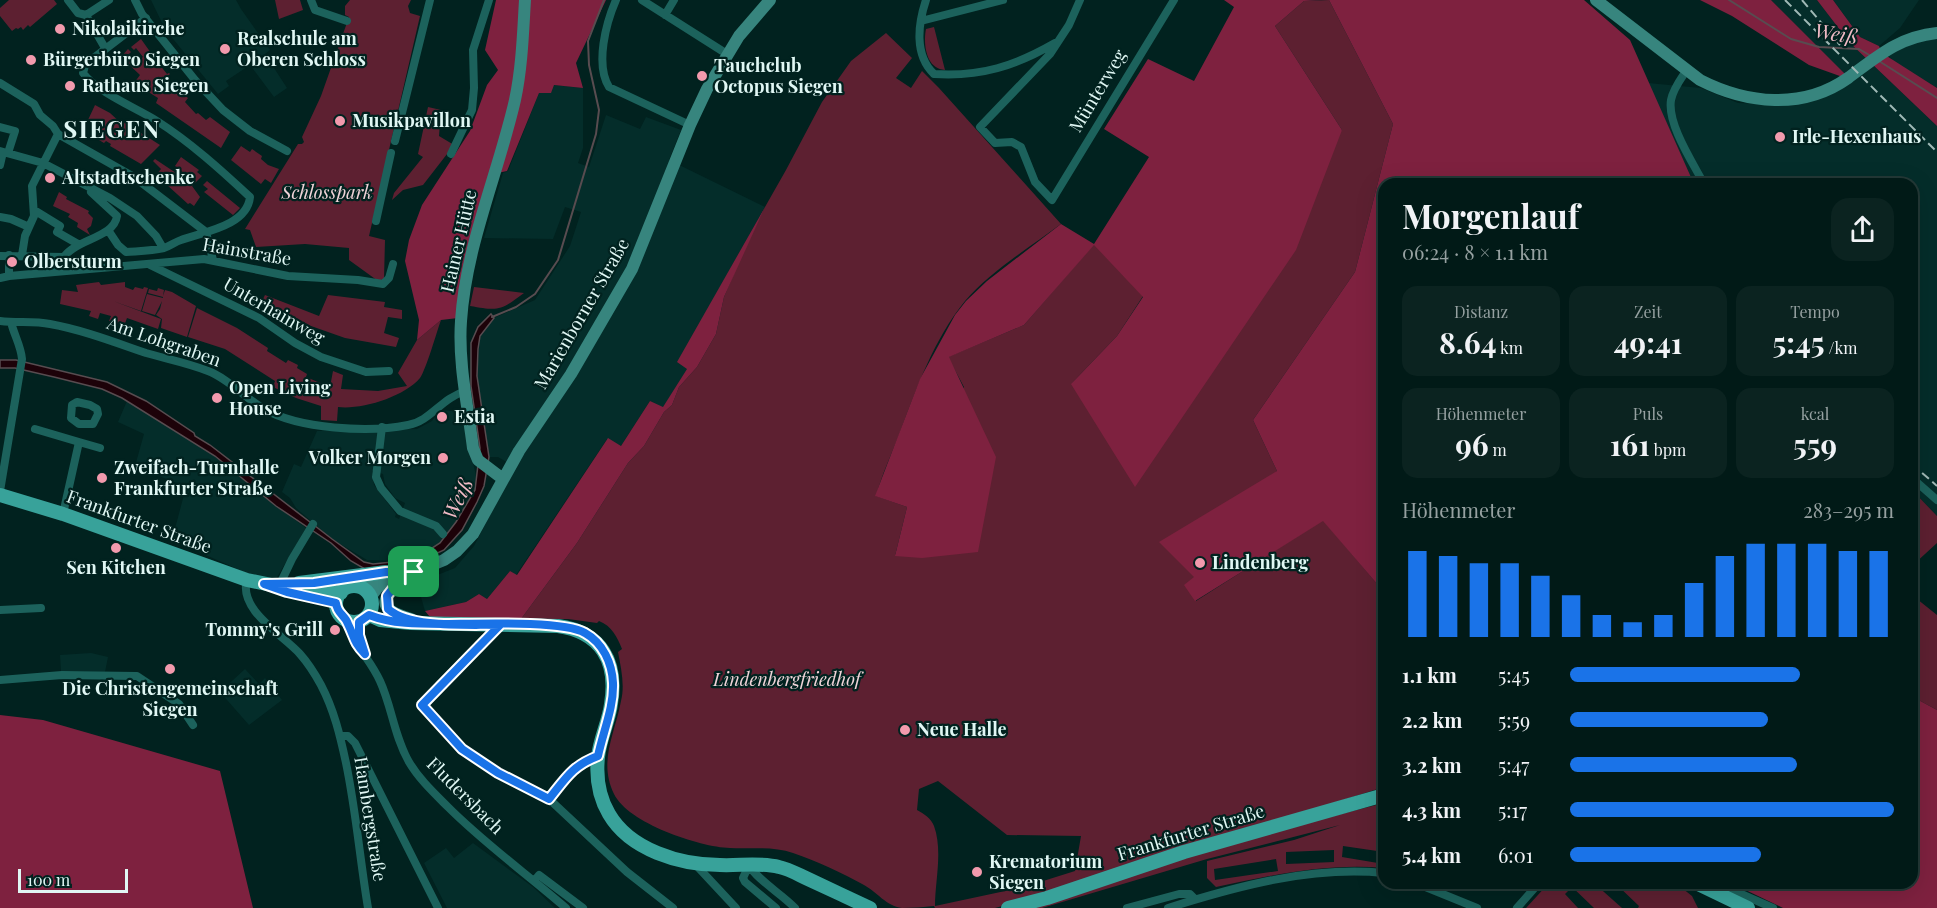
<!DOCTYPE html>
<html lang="de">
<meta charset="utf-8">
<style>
:root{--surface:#011a17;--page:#0b2320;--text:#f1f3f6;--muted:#96a1a1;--line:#233836;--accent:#1a73e8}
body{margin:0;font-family:"Playfair Display",serif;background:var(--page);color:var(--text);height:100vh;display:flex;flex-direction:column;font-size:22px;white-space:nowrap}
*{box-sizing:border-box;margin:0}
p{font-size:20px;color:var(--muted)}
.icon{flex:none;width:33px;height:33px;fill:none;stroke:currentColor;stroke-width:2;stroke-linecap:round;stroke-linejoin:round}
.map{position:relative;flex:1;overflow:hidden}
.details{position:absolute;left:1378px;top:178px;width:540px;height:711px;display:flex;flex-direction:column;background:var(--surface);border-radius:18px;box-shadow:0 6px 24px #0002,0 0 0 2px var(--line)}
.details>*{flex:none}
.scale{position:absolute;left:18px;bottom:15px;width:110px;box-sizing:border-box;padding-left:6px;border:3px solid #e0f7f4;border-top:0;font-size:16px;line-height:21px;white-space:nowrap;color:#e0f7f4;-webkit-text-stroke:4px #01221f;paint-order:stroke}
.pin{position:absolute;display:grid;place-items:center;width:51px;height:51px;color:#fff;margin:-26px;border-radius:12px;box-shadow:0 3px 9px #0006}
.round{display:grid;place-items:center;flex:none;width:63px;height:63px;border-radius:18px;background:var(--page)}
.overview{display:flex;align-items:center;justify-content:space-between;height:102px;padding:0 24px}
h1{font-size:33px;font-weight:700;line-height:45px}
.metrics{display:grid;grid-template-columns:repeat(3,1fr);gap:9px;height:102px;padding:6px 24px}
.metrics div{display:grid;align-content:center;border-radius:15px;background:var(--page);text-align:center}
.metrics b{font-size:30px;font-weight:700}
.metrics small{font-size:16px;font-weight:400}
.metrics p{font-size:16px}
.chart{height:168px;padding:12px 24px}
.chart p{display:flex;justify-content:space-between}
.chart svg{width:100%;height:108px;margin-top:6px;stroke:var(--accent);stroke-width:6}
ul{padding:0 24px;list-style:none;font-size:20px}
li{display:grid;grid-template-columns:96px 72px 1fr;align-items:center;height:45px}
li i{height:15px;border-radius:8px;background:var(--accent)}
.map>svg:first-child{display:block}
.built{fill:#042d2a;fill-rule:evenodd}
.green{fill:#5d2031;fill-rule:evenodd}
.forest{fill:#7e213f}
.water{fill:#1d0209;stroke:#584c50;stroke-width:1.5}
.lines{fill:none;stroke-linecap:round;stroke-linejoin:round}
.stream{stroke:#584c50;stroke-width:2}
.street{stroke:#1c625c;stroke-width:8}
.secondary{stroke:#37857e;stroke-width:12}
.primary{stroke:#38a29a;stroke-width:14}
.rail{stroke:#a0b9b6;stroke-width:2;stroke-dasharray:9 4.5;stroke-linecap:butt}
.route-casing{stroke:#fff;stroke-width:12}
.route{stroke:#1a73e8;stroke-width:8}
.poi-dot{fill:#f29aad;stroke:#01221f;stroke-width:2}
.labels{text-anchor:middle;stroke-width:4.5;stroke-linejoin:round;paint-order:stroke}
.poi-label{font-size:18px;font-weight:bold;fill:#e0f7f4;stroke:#01221f;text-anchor:start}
.street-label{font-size:18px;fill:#e0f7f4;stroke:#01221f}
.park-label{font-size:18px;font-style:italic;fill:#f0d4d9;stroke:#01221f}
.water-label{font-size:20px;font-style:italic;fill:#f0bac5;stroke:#01221f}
.district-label{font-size:24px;font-weight:bold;letter-spacing:1.5px;fill:#e0f7f4;stroke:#01221f}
</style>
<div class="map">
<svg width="1937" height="908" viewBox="0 0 1937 908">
<rect width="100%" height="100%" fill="#01221f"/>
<path class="built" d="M151,0H236L241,9L270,50L265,54L287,88L274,97L250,65L226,81L229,86L218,94L165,29Z
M1771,0H1817L1850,43L1937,126V516L1913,491L1912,184H1694L1648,83L1701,88L1738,103L1767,104L1850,80Z
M1833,0H1919L1900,28L1879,46L1860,37Z
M1937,38V88L1893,61L1888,55L1916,42Z
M554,85L583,88V148L578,163L589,167L606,115L640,129L646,117L681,130L669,160L765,207L678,362L688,368L663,408L650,401L621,446L607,439L516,575L510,571L487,599L479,594L466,602L425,611L417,583L455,568L474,546L515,467L498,457H489L477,376L480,336L494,318L535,300L570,246L581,212L565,207L553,239L484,238L503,173L508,171L539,93Z
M127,401L215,456L276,506L306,528L276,579L253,576L172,540L186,487L135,466L144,434L118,422Z
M441,410L462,412L476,476L475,490L456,522L440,543L423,554L402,561L367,560L332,539L296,508L290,498L282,492L294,464L301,467L317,431L417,429L432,421ZM372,471L383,474L385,484L395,498L405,503L399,519L395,517L396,514L374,485Z
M91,653L108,657L105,672L61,671L60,655Z
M245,669L259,684L265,678L282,700L249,725L220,692Z
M473,843L533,887L555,908H447L424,863L446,848L454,858Z"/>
<path class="green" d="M9,0H54L57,4L30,27L28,25L23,30L21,27L18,29L16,28L12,31L0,16V8Z
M275,0H300L303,10L279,19Z
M350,0H411L408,6L410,13L420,16L369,236L385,240L384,279L378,281L349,260V248L305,244L256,247L250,230L245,229L298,144H302L304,142L302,137L321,96L349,17L345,15V6Z
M1329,0L1393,124L1355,272L1253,420L1277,471L1194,577L1196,601L1323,520L1384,592V787L1046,894L995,908H935L934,906C924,907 912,908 902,908C886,906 877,892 864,885C842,873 817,861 793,853C773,846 751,849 730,848C699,847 628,823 614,794C598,761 615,734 621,701C625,685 621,668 618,652L622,649C617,637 612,626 599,621L597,623L568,619H521L577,543L628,463L644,446L664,412L672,405L679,387L697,367L716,334L724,297L741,257L765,207L786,170L822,102L851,61L886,33L912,58L896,78L911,88L922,71L939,88L1061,224C1031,246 989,273 965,301C934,339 917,387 900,432C892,453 882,474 876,496L907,507L895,556L964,387L948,357L1024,325L1094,244L1143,296L1117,336L1071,384L1342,130L1275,26L1304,1ZM938,781L1007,835L1081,836L1075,871L1024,887L935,906C935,881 943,851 934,826C931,818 924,814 917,810L919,789Z
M934,27L945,70C926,69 923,44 926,29Z
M141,39L151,53H153L156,56L155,59L167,74L169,73L170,74L165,78L170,86L176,82L186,93L184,95L188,98L185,102L196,114L198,113L206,120L210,117L230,132L221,148L156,103L158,98L134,83L140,75L121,57L128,49L131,52L128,55L135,63L143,57L136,48L134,50L131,47Z
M95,105L110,113L122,124L124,122L160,145L141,164L110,146L111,144L106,141L104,143L94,137L97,131L93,128L95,124L88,120Z
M428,107L441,110L439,136L454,145L423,185L403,190L392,200L394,193L423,157L418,154Z
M241,146L250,152L252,149L262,156L261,159L268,165L279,169L271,183L265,179L261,184L231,160Z
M181,157L199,170L197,172L202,176L192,186L200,197L194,206L190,203L188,204L156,175L161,169L153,161L155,159L179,175L182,171L175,166Z
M207,181L240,208L233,215L204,192L208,189L203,185Z
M59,192L67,197L66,199L89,211L88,213L93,218L91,226L87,229L90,235L77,227L78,223L68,217L70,214L53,206Z
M99,282L101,285L125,282V287L133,290L135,287L143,289L144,287L148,288L141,311L113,301L161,319L158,329L127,318L124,326L109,321L111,316L100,313L98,319L89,316L91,311L60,304L62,290L78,292L76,285Z
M474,287L524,293C500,311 499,311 470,306Z
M158,288L164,290L163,296L165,290L172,292L196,306L187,337L161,328L162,319L156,315L160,309L162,301L155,315L142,311L147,294L163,298V297L148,293L149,289L157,291Z
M265,295L319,316L328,295L385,302L384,307L402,310V319L388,317L384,333L399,338L396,347L345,338L311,326L262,301Z
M197,308L237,328L268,348L267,351L286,363L288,360L298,365L297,368L307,374L306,377L330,387L333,371L343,375L341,389L378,391L407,386L398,373L417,340L441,320C437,331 426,370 420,378C404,397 361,410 338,407L337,421L321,420V406L296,398L273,387L275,381L225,349L188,337Z
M1913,491L1937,516V543L1913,565Z
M1912,595L1937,615V710L1913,697Z
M1384,803V852L1343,846L1342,857L1384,864V868C1327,863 1272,875 1216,887L1207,878V861L1294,840L1340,825L1207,859L1042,908H1014L1185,854ZM1334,850V862L1286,864V852ZM1276,859L1278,871L1215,880L1214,869Z
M1548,884C1557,884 1562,883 1570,889L1565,894L1578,908H1526Z
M1569,884H1595L1622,908H1594Z
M1616,884H1677L1692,896L1698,908H1638L1639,906Z"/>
<path class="forest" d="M496,0H606L576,63L583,88L554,85L551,93H539L507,171L493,174L458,318L441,320L417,340L419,320L405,261L409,240L422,205L470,131L487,85L498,70L485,50Z
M1224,0H1322L1304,1L1275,26L1342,130L1296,250L1135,487L1071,384L1117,336L1143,297L1094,245L1024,325L949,357L996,457L978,552L922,558L895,556L907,507L875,496L920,379L955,315L966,301L987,281L1061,224L1094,244L1149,157L1104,129L1148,59L1194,81L1234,7Z
M1329,0H1584L1630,40L1694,184H1384V592L1323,521L1195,601L1184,585L1194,577L1159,542L1277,471L1253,420L1355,272L1393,124Z
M1700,0H1771L1851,80L1809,65L1732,16Z
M1817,0H1833L1860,37L1879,46L1882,53L1937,88V126L1850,43Z
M765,207L724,297L716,334L697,367L679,387L672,405L664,412L644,446L628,463L577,543L521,619L430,617L425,611L466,602L479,594L487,599L510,571L517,575L608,438L621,446L650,401L663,407L687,369L677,362Z
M1913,697L1937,710V908H1783L1733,884H1912Z
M0,715L43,720L220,771L253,908H0Z"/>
<path class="water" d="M491,314L494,318L480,336L478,349L477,376L489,457L484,486L477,502L462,530L444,550L414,564L370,572L351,561L331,543L276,506L215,456L122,398L102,389L54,377L15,368H0V360H16L107,382L146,401L194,433L195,436L210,445L332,539L364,562L373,564L402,561L423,554L440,543L456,522L475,490L480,448L471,386V343L478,327Z"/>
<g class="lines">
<path class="stream" d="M1729,0L1791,39L1819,47L1859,49L1871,56
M1879,61L1937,98
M492,317L516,307L535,294L558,260L596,134L599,110L589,65L588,41L604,0"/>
<path class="street" d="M68,0L78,13L86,15L105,48
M135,0L142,14L195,80L223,110L250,131L287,151
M311,0L315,10L347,21
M616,0C606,23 595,64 609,87L690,125
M642,0L727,54
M926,0C918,24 914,55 934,74C981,77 1015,66 1055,43
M1080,0L1069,25L1050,54L980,127L995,143L1012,142L1021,147L1035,182L1052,200L1174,0
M86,15L109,0
M665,15L674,0
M921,21L1003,0
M1686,71C1680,80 1673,89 1671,100C1667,124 1693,163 1704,184
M0,83L34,104L40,115L53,126L58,134L134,177L206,232L213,260
M0,127L15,131L8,153
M395,141L430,0
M0,151L43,163L110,198L137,216L156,236L163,248
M451,154L472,110L474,88L473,50L489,0
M0,165L3,152
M34,210L60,226L57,232L78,244
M0,217L11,219L29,227
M376,221L391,153
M108,230L118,245L126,252C139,251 151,251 164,248C170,246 175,242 181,240C203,232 247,226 250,197C221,170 190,142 157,121C136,108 97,92 83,73L85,66L91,60L146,18
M9,255V276
M22,255L25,236L34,216L32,186L58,134
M0,256L64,257C76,239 114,238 117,216L91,192
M150,265L259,318L295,343L321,357L366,372L389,371
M0,278L9,276L204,259L288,276L358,280L383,284L389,278L393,264
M0,321C17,323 34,321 50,324C83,330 114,342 146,353C167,359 188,363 208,371C229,379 245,398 264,409C299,429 369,433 408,425C431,421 441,398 466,391
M77,402L90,405L97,409L98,414L93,424H79L71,418L72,405Z
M382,427L376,477L381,488L400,511L436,526L443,534
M35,429L79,442L63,514
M79,442L100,448
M1912,478L1937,500
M0,491L22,359C21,346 14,335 11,322
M247,580C238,610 283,635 300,654C308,663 315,674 321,685C334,710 340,735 346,763C356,811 360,860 368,908
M281,582L292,559L313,524
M0,610L41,608
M348,621C354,647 369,657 380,681C392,707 394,736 409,762C419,779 434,793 448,807C485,844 527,874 566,908
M359,622V635L364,651
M500,625L422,705L462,749L498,773L549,799L627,872L673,908
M0,680L62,675L137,676L179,704L193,725
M340,736H348L355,743L438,908
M549,799C565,778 574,766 598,756
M695,864L736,908
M749,865C757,880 782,894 795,908
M749,865L743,878L745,882L776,908
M534,881L539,875L583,908
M1418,884L1477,908
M1719,894L1723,886L1773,908
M1127,908L1179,894H1190L1195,899
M1168,908C1238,886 1311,866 1384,873
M1517,908L1538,884"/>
<path class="secondary" d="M1596,0L1700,80C1747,104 1803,110 1848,78C1878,56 1899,37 1937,33
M503,479L478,460L473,448C468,407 458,363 461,321C466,245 498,174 515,100C522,67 523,33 525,0
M409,575C385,596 370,607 411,619
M364,588L379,579L410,574L444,560L457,551L473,534L519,451L571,374L632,269L690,125L707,89L739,36L770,0
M371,596L378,587L388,583"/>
<path class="primary" d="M0,495L63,514L247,580L291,589L341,593
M299,583L386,572H414
M336 604a18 18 0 1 1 36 0a18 18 0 1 1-36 0Z
M369,615L380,620L410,623L558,626C601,632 618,661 611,704C609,721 600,738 598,757C596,776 599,797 609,814C630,850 680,865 720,865C739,866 760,862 779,867C789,869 799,875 808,879C829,889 849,898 870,908
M1698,884L1748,908
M1008,908L1047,898L1184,852L1384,795"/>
<path class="rail" d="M1785,0L1937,152
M1802,0L1840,45
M1912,464L1937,486"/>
</g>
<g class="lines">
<defs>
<path id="route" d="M414,572H386L314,583L264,584L287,592L336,603C337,614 345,615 348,624C355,638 353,641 365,654L359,635V622L369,615C392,624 418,624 442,624C472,624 563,620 585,633C603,643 612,663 613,683C614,707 603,732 598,756C572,766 566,778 549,799L498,773L462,749L422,705L500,625C471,624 411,629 388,609L387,596L394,587L414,572"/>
</defs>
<use href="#route" class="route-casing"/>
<use href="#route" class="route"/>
</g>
<g class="poi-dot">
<circle cx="60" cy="29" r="6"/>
<circle cx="225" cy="49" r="6"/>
<circle cx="31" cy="60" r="6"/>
<circle cx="702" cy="76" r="6"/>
<circle cx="70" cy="86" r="6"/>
<circle cx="340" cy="121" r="6"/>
<circle cx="1780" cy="137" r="6"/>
<circle cx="50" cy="178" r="6"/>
<circle cx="12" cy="262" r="6"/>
<circle cx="217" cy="398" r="6"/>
<circle cx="442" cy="417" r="6"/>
<circle cx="443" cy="458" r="6"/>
<circle cx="102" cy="478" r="6"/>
<circle cx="116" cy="548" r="6"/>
<circle cx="1200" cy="563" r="6"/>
<circle cx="335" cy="630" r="6"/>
<circle cx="170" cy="669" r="6"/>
<circle cx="905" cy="730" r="6"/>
<circle cx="977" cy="872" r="6"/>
</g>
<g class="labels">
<g class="poi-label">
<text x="72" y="35">Nikolaikirche</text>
<text x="237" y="45">Realschule am<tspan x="237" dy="21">Oberen Schloss</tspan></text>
<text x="43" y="66">Bürgerbüro Siegen</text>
<text x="714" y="72">Tauchclub<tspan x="714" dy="21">Octopus Siegen</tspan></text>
<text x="82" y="92">Rathaus Siegen</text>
<text x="352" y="127">Musikpavillon</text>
<text x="1792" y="143">Irle-Hexenhaus</text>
<text x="62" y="184">Altstadtschenke</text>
<text x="24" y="268">Olbersturm</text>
<text x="229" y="394">Open Living<tspan x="229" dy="21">House</tspan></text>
<text x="454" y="423">Estia</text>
<text x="431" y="464" text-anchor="end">Volker Morgen</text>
<text x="114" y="474">Zweifach-Turnhalle<tspan x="114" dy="21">Frankfurter Straße</tspan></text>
<text x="1212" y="569">Lindenberg</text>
<text x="116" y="574" text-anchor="middle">Sen Kitchen</text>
<text x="323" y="636" text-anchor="end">Tommy's Grill</text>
<text x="170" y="695" text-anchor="middle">Die Christengemeinschaft<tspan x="170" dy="21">Siegen</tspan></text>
<text x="917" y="736">Neue Halle</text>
<text x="989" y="868">Krematorium<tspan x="989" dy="21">Siegen</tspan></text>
</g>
<g class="street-label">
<text transform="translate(1098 91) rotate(-59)" y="6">Münterweg</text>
<text transform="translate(459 241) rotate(-77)" y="6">Hainer Hütte</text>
<text transform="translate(247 252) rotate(10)" y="6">Hainstraße</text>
<text transform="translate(274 311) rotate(30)" y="6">Unterhainweg</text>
<text transform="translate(582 314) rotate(-60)" y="6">Marienborner Straße</text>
<text transform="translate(164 342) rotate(19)" y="6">Am Lohgraben</text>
<text transform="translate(139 522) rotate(20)" y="6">Frankfurter Straße</text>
<text transform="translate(465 796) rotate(45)" y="6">Fludersbach</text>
<text transform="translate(370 819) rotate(81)" y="6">Hambergstraße</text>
<text transform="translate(1191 833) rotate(-17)" y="6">Frankfurter Straße</text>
</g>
<g class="park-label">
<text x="327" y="199">Schlosspark</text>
<text x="787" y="686">Lindenbergfriedhof</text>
</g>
<g class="water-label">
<text transform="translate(1836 34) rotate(9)" y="7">Weiß</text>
<text transform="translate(458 499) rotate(-64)" y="7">Weiß</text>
</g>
<g class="district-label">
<text x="112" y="138">SIEGEN</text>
</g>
</g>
</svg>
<div class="scale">100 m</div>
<div class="pin" style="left:414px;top:572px;background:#1e9e55"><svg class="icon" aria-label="arrive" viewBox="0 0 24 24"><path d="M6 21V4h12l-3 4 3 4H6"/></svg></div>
<section class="details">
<div class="overview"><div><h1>Morgenlauf</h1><p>06:24 · 8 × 1.1 km</p></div><a class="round"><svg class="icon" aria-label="share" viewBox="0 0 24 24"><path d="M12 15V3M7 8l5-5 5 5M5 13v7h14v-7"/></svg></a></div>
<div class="metrics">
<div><p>Distanz</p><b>8.64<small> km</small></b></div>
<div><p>Zeit</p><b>49:41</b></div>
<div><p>Tempo</p><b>5:45<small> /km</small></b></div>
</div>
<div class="metrics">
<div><p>Höhenmeter</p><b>96<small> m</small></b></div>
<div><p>Puls</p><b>161<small> bpm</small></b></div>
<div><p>kcal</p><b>559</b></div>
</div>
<div class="chart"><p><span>Höhenmeter</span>283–295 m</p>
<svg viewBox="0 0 160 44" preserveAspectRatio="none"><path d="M5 44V9M15 44V11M25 44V14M35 44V14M45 44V19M55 44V27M65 44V35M75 44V38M85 44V35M95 44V22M105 44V11M115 44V6M125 44V6M135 44V6M145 44V9M155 44V9"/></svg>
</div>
<ul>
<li><b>1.1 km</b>5:45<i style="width:71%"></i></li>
<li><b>2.2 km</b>5:59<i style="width:61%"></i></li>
<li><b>3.2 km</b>5:47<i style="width:70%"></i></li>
<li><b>4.3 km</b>5:17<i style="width:100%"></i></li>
<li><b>5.4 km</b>6:01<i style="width:59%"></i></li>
</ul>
</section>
</div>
